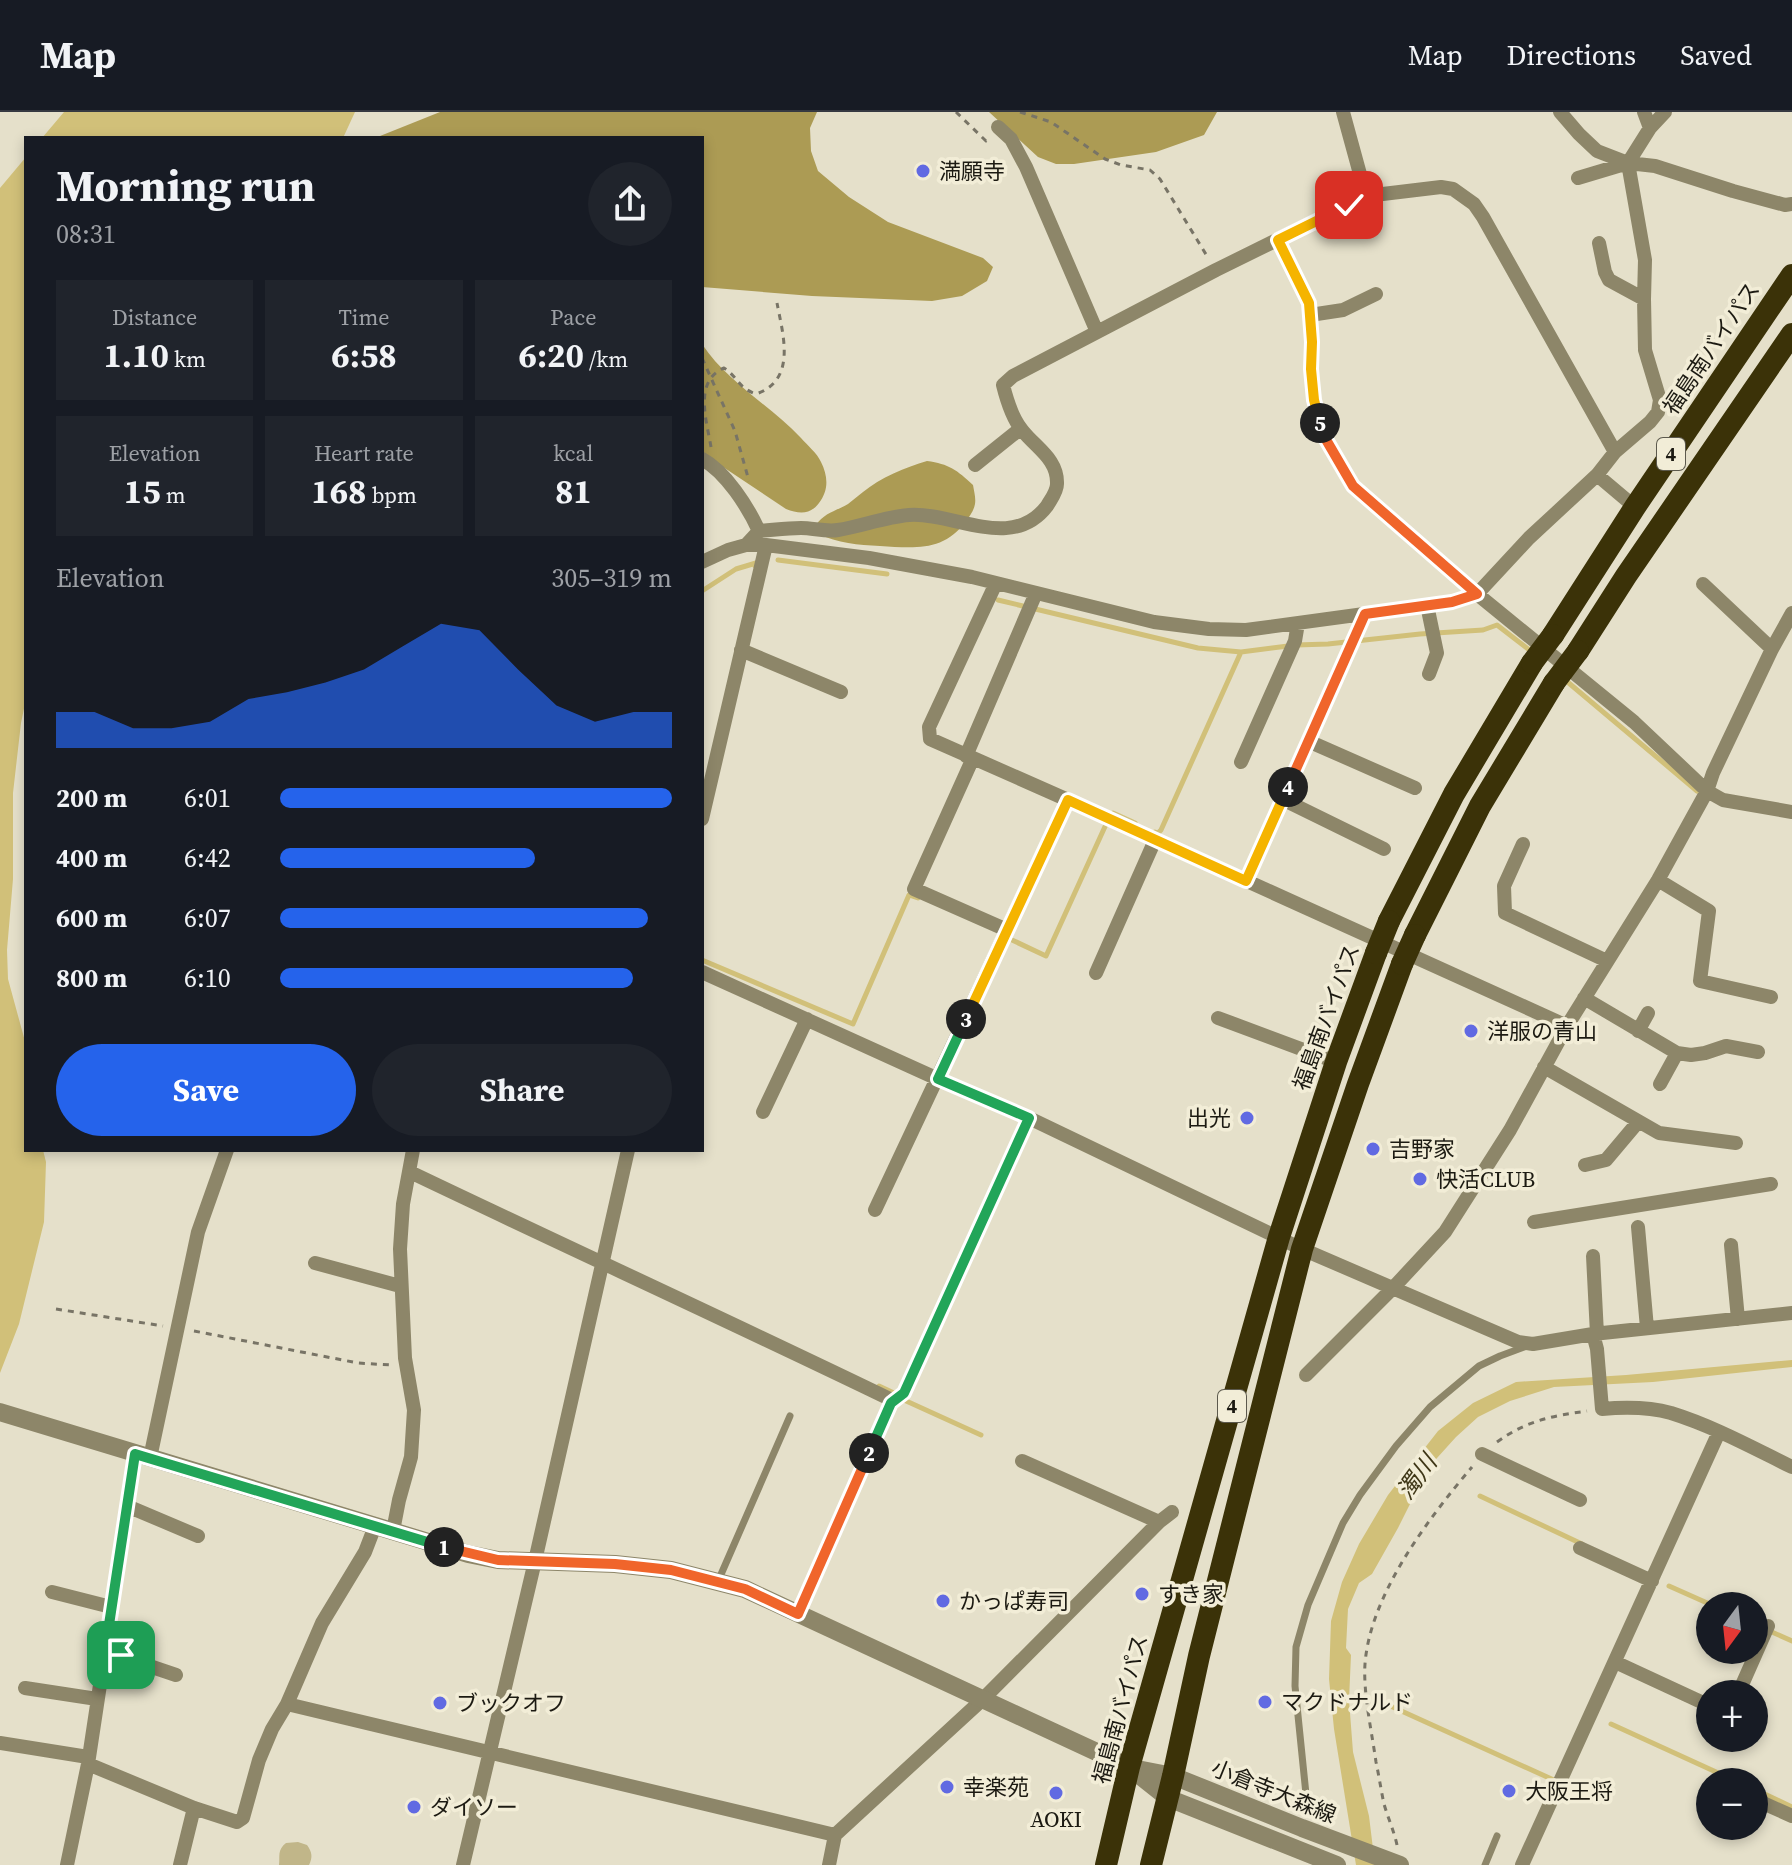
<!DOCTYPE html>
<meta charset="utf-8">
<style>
:root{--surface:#171b24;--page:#20242c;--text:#f1f3f6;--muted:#9ea1a6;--line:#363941;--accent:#2563eb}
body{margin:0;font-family:"Source Serif 4","Noto Sans JP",serif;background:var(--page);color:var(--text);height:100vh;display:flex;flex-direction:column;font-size:30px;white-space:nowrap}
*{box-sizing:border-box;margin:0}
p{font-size:26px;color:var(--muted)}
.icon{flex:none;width:44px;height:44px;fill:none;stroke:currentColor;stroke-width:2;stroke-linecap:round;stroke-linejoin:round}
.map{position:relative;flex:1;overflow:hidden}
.panel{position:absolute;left:24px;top:24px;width:680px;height:1016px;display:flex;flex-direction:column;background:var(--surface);border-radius:0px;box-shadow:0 4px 12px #0003}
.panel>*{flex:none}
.needle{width:52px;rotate:195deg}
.controls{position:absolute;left:1696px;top:1480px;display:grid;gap:16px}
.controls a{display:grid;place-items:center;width:72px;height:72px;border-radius:50%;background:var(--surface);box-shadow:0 4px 12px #0003;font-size:40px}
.pin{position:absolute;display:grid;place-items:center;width:68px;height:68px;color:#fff;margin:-34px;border-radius:16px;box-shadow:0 4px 12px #0006}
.km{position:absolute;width:40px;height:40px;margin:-20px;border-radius:50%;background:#222;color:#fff;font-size:22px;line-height:40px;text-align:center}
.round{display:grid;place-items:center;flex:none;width:84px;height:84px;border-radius:42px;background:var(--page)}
.overview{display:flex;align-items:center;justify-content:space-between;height:136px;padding:0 32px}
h1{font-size:44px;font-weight:700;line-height:60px}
.figures{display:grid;grid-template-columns:repeat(3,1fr);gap:12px;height:136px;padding:8px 32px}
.figures div{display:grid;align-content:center;border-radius:0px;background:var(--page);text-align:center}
.figures b{font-size:34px;font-weight:700}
.figures small{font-size:22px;font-weight:400}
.figures p{font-size:22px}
.chart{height:224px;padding:16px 32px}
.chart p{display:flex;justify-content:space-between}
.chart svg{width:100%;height:144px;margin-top:8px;fill:var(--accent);opacity:.7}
.cta{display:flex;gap:16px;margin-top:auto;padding:16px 32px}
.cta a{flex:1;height:92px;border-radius:48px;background:var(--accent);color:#fff;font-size:32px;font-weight:700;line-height:92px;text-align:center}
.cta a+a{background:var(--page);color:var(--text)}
ul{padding:0 32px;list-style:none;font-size:26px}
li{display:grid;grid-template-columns:128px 96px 1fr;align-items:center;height:60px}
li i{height:20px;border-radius:10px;background:var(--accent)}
header{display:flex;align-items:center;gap:48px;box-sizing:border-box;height:112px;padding:0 40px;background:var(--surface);border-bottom:2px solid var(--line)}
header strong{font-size:38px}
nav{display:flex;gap:44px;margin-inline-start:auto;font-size:28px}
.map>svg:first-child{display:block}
.green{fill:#c1b689}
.forest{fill:#ac9b54}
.water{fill:#d1c079}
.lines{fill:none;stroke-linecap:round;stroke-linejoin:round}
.stream{stroke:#d1c079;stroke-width:5}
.path{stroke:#787466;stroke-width:3;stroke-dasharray:6 6;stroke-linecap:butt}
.service{stroke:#8d8669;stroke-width:7}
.minor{stroke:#8d8669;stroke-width:14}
.tertiary{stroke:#8d8669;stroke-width:18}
.trunk{stroke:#3b3208;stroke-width:22}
.trunk-bridge{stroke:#3b3208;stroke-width:22}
.split-1-casing{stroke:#fff;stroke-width:16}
.split-2-casing{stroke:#fff;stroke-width:16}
.split-3-casing{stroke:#fff;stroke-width:16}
.split-4-casing{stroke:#fff;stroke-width:16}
.split-5-casing{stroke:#fff;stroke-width:16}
.split-6-casing{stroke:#fff;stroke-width:16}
.split-1{stroke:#22a559;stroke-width:10}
.split-2{stroke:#f0652b;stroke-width:10}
.split-3{stroke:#22a559;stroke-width:10}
.split-4{stroke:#f5b400;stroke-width:10}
.split-5{stroke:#f0652b;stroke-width:10}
.split-6{stroke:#f5b400;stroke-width:10}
.poi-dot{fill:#616ae2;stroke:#f2edd7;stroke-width:3}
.labels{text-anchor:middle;stroke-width:7;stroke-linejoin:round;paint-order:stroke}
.shield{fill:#f2edd7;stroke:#5c594d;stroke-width:2}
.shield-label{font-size:20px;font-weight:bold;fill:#1c1a12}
.poi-label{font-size:22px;fill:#1c1a12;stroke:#f2edd7;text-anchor:start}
.street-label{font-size:22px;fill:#1c1a12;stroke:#f2edd7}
.water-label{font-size:24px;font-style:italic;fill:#3f3717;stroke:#f2edd7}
</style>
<header>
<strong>Map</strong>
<nav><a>Map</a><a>Directions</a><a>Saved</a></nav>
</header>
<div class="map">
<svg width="1792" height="1753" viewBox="0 0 1792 1753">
<rect width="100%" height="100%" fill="#e5e0ca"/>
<path class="green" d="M298,1730L307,1733C312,1740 313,1745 309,1753H279C280,1744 277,1738 286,1731Z"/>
<path class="forest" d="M440,0H817L810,16L811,39L818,59L849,85L888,110L983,146L993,155L987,169L962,184L932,189L812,184L702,175V26H375Z
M989,0H1217L1204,23L1156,40L1074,52H1056L1038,45Z
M702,232C727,270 770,293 801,326C808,334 817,341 821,350C828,364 829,378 819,391C810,403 799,402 786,397L702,341Z
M927,349C949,352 957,358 973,373C974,379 976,386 975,392C974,398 970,404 966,409C944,440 914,436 880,434C858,433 838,431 818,422L816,413C824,401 836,399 848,392C853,388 858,384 863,380C880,366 906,355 927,349Z"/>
<path class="water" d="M64,0H355L343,26H42Z
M26,45V587L21,611L13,681V767L7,838L8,867L26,933V1038H43L46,1050L44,1110L19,1212L0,1261V76Z
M1792,1248V1255L1653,1270L1554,1275L1510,1289L1478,1305L1456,1325L1428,1356L1398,1416L1372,1462L1359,1471L1348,1497L1346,1536L1351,1543L1349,1588L1353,1640L1369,1704L1375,1753H1356L1334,1617L1329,1567L1331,1509L1342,1470L1359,1432L1388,1383L1438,1319L1473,1291L1516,1270L1626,1263Z"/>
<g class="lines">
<path class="stream" d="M778,448L887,462
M702,479L736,457L756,451L755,454
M998,488L1198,536L1241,540L1296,533L1328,532L1420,522L1483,518L1497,513L1532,540
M1564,567L1697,679
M1113,701L1135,711
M1155,720L1158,721L1161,718L1241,540
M1012,828L1046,844L1108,708
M702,848L853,912L909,783L918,786
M879,1274L896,1282
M904,1288L981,1323
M1480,1384L1582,1432
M1669,1474L1714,1494
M1754,1512L1792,1529
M1386,1592L1556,1669
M1611,1612L1738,1670
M1754,1677L1792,1695"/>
<path class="path" d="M956,0L986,29L988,27
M1020,0L1051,10L1105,47L1121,53L1150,58L1160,67L1207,144
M702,246L735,319L749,369
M711,335C707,310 693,269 724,256C738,265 738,276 756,282C797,268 783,223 777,191
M56,1197L163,1214
M194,1219L358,1251L391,1253
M1497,1330C1526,1309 1551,1304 1587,1299
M1397,1733C1394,1719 1388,1706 1384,1692C1381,1678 1379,1664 1376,1650C1372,1621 1363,1581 1365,1552C1370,1483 1428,1407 1472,1355"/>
<path class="service" d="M719,1467L790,1304
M1307,1692L1295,1574L1296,1535L1308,1493L1343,1411L1360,1383L1396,1334L1430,1295L1479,1254L1500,1244L1527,1234
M1485,1753L1497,1724"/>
<path class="minor" d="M1343,0L1366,84
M1560,0L1579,22L1597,39L1628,51
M1644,0L1650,16
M998,15L1011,27L1026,55L1097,220
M1578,66L1628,51L1655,54L1733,79L1785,93L1792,92
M1278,128L1309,191L1312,230L1311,257L1314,288L1321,319L1353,374L1477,482L1634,610L1707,679L1723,688L1792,700
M1599,131L1605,160L1609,168L1644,187
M1310,203L1343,198L1376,182
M702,347C726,360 748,395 759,419
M975,353L1020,317
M1597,363L1635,395
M746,433L759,419C773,418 787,416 801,416C813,416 826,420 838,418C862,414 885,405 909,403C955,400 1012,440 1047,394C1051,387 1057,380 1057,372C1058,347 1036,336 1022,318C1012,306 1007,289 1003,273L1013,264L1216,158L1366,84L1441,75L1453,77L1474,92L1483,105L1615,340
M702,450L728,438L746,433H766L869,446L972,465L1154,510L1209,517L1246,518L1452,490L1477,482L1529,426L1597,363L1615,340L1650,310L1658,300L1660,288L1645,238L1644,187L1645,148L1628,51L1650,16L1665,0
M1703,472L1772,537
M1427,493L1437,541L1429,562
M741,538L841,580
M1308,629L1415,676
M966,644L1036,481
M973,646L914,777L1007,818
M1241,650L1295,529L1298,511
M1282,687L1384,737
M1068,688L1567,914
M702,707L766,433
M1523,732L1504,774L1505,801L1607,849
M1658,768L1709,799L1700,869L1771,885
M1246,769L1365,502
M702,860L938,967L1029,1006L1302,1137L1518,1230L1533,1232L1593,1222L1792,1201
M1096,861L1155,728
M1584,886L1677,941L1691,943L1705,941L1726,934L1758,940
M1218,906L1336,950
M1638,919L1648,901
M1544,955L1659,1021L1736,1031
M1660,972L1677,941
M763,1000L807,907
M1585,1053L1606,1048L1638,1010
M410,1060C571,1137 733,1211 894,1289
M875,1098L1068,688L930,627L929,615L996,471
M1534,1110L1771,1072
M1638,1115L1647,1216
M1731,1133L1738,1207
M1593,1144L1597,1222
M315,1151L400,1174
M1593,1222L1597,1237L1602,1297C1625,1295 1649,1295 1671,1301C1713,1314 1753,1336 1792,1355
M1306,1263L1393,1176L1445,1120L1510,1018L1567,914L1658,768L1707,679L1713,661L1772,537L1792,501
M1482,1342L1580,1388
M150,1346L198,1120L227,1038
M1022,1349L1159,1410
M127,1394L198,1424
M393,1419L399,1388L411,1345L414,1298L405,1246L400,1137L403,1092L413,1038
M1580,1436L1652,1469
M52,1480L111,1495
M798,1502L891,1291L904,1281L1029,1006
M105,1539L176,1563
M1615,1550L1710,1594
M25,1576L97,1587
M1738,1582L1768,1514
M287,1592L835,1723
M0,1631L88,1645
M88,1652L194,1696L237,1710L243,1706L259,1648L272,1617L287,1592L322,1511L365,1440L375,1414
M1754,1687L1792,1704
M67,1753L88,1652L135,1342
M180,1753L194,1696
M463,1753L535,1449L628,1038
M829,1753L835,1723L983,1587L1159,1410L1172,1400
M1522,1753L1719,1320"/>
<path class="tertiary" d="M0,1300L468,1442L498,1448L615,1452L671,1458L745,1477L1129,1655L1168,1686L1337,1753
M1132,1656L1173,1664L1302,1716L1400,1753"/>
<path class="trunk" d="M1553,523L1635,395L1792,163
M1578,539L1626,464L1792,222
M1389,809L1454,682L1532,551
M1415,823L1480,694L1554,571
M1106,1753L1129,1655L1279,1125L1336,950L1376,841
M1151,1753L1173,1664L1199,1544L1302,1137L1358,972L1402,852"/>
<path class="trunk-bridge" d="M1532,551L1553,523
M1554,571L1578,539
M1376,841L1389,809
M1402,852L1415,823"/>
</g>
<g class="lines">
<defs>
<path id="split-1" d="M121,1543L105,1539L135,1342L444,1435"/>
<path id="split-2" d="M444,1435L498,1448L615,1452L671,1458L745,1477L798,1502L869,1341"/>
<path id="split-3" d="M869,1341L891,1291L904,1281L1029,1006L938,967L966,907"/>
<path id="split-4" d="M966,907L1068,688L1246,769L1288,675"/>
<path id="split-5" d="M1288,675L1365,502L1452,490L1477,482L1353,374L1321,319L1320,311"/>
<path id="split-6" d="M1320,311L1314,288L1311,257L1312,230L1309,191L1278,128L1349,93"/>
</defs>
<use href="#split-1" class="split-1-casing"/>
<use href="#split-2" class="split-2-casing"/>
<use href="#split-3" class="split-3-casing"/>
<use href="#split-4" class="split-4-casing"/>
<use href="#split-5" class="split-5-casing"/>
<use href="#split-6" class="split-6-casing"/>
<use href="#split-1" class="split-1"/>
<use href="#split-2" class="split-2"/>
<use href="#split-3" class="split-3"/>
<use href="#split-4" class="split-4"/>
<use href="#split-5" class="split-5"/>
<use href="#split-6" class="split-6"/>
</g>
<g class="poi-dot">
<circle cx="923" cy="59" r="8"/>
<circle cx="1471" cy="919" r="8"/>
<circle cx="1247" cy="1006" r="8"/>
<circle cx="1373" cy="1037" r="8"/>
<circle cx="1420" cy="1067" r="8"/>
<circle cx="1142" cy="1482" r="8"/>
<circle cx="943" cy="1489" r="8"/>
<circle cx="1265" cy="1590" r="8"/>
<circle cx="440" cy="1591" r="8"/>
<circle cx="947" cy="1675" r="8"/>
<circle cx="1509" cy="1679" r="8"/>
<circle cx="1056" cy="1681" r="8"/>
<circle cx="414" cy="1695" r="8"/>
</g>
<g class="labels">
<g class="shield">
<rect x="1657" y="326" width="28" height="32" rx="6"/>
<rect x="1218" y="1278" width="28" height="32" rx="6"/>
</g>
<g class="shield-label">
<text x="1671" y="349">4</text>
<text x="1232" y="1301">4</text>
</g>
<g class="poi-label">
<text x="939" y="67">満願寺</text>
<text x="1487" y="927">洋服の青山</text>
<text x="1231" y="1014" text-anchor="end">出光</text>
<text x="1389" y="1045">吉野家</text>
<text x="1436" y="1075">快活CLUB</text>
<text x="1158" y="1490">すき家</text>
<text x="959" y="1497">かっぱ寿司</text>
<text x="1281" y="1598">マクドナルド</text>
<text x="456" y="1599">ブックオフ</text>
<text x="963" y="1683">幸楽苑</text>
<text x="1525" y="1687">大阪王将</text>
<text x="430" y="1703">ダイソー</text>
<text x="1056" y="1715" text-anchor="middle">AOKI</text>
</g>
<g class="street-label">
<text transform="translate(1711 236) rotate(-56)" y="8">福島南バイパス</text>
<text transform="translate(1326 905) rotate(-70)" y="8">福島南バイパス</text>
<text transform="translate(1120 1597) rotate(-75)" y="8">福島南バイパス</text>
<text transform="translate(1274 1679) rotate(22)" y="8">小倉寺大森線</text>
</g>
<g class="water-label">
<text transform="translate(1417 1365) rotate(-54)" y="8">濁川</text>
</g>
</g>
</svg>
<div class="controls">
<a><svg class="needle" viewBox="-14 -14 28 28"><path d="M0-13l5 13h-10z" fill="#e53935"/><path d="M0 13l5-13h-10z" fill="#9ea1a6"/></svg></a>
<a>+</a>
<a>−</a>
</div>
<div class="pin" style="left:121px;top:1543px;background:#1e9e55"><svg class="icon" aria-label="arrive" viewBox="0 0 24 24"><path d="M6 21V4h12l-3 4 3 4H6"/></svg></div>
<div class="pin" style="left:1349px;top:93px;background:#d93025"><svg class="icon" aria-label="check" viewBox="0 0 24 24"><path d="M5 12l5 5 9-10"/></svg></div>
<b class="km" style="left:444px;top:1435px">1</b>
<b class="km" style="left:869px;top:1341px">2</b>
<b class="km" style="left:966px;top:907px">3</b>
<b class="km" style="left:1288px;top:675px">4</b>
<b class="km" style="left:1320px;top:311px">5</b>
<section class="panel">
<div class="overview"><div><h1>Morning run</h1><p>08:31</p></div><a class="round"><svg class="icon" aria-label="share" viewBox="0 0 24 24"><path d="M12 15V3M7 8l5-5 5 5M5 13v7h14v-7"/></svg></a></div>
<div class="figures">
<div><p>Distance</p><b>1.10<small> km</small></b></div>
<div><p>Time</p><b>6:58</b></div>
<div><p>Pace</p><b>6:20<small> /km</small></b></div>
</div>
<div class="figures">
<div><p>Elevation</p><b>15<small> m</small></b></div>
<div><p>Heart rate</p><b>168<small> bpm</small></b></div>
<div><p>kcal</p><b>81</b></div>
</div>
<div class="chart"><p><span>Elevation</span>305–319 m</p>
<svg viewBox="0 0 160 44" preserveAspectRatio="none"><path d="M0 44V33L10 33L20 38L30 38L40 36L50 29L60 27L70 24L80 20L90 13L100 6L110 8L120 20L130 31L140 36L150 33L160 33V44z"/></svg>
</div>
<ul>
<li><b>200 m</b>6:01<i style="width:100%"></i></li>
<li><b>400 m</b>6:42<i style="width:65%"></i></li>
<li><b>600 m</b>6:07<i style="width:94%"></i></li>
<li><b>800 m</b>6:10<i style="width:90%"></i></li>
</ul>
<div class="cta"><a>Save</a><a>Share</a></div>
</section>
</div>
